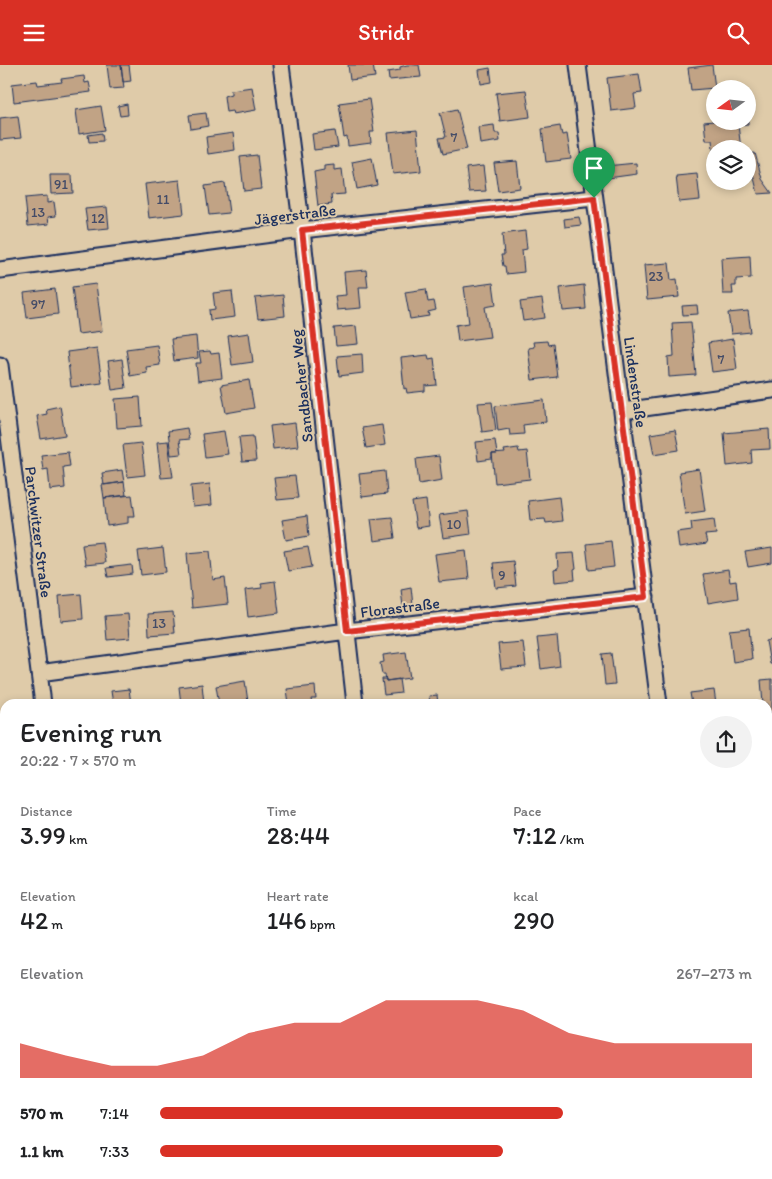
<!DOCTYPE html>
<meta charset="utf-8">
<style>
:root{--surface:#fff;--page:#f2f2f2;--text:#202124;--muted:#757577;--accent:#d93025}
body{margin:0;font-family:Itim,sans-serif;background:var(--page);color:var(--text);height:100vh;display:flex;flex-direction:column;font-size:19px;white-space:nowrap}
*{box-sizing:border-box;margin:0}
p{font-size:16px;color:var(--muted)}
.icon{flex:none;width:28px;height:28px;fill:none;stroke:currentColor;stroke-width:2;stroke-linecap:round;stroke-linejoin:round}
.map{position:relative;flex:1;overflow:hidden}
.side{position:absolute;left:0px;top:634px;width:772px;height:481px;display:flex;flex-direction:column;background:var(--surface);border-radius:15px 15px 0 0;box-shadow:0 2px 8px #0003}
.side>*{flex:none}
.needle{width:32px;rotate:255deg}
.buttons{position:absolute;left:706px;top:15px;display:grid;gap:10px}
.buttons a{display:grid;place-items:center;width:50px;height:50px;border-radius:50%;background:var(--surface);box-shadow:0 2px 8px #0003;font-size:25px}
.pin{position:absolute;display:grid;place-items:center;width:42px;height:42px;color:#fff;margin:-51px -21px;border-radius:50% 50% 50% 0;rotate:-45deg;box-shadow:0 0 5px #0007}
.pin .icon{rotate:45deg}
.round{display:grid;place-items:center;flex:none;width:52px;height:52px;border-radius:26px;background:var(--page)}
.summary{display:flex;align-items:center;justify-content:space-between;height:85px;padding:0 20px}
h1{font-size:28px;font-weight:600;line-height:38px}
.figures{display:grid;grid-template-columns:repeat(3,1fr);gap:8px;height:85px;padding:5px 20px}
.figures div{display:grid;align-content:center}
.figures b{font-size:25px;font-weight:600}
.figures small{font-size:14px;font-weight:400}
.figures p{font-size:14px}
.chart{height:140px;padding:10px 20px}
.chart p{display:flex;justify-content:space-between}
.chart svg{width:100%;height:90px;margin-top:5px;fill:var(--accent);opacity:.7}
ul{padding:0 20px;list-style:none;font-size:16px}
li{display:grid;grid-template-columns:80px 60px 1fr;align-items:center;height:38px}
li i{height:12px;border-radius:6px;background:var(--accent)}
header{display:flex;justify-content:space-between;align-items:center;height:65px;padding:0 20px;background:var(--accent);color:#fff;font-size:22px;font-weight:600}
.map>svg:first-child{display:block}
.building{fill:#c1a385;stroke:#1b2f5e}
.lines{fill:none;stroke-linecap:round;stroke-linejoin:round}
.street-casing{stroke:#1b2f5e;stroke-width:19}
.secondary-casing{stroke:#1b2f5e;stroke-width:25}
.street{stroke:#dfcba9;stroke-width:15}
.secondary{stroke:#dfcba9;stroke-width:21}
.route-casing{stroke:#fff;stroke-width:10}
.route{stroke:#d93025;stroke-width:6}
.labels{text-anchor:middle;stroke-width:4;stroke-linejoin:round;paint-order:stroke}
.number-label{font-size:14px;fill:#444c68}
.street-label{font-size:16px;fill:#1b2f5e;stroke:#dfcba9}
</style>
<header><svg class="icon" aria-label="menu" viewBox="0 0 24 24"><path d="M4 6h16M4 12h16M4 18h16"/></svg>Stridr<svg class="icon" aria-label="search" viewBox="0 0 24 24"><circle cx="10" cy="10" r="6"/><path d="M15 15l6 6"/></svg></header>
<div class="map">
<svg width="772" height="1114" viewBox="0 0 772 1114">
<rect width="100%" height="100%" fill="#dfcba9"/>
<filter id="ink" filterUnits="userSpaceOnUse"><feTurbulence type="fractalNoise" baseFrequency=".02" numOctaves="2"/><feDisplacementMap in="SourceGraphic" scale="10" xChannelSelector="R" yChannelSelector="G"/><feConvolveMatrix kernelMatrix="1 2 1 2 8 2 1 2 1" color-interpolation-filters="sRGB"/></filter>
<g filter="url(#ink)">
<path class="building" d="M107,0H121L124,23L110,24Z
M121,0H129L131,16L123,17Z
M348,0H373L375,12L350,15Z
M407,0H419L421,12L389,15L388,7L400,5V2Z
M712,0L715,23L691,25L688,3Z
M490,3L492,17L481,19L479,5Z
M639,9L642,28L634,29L636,43L611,46L607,13Z
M84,11L85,18L89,17L91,27L14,37L12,19L37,16L38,20L62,17L61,14Z
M252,22L256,45L233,49L232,46L226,47L224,31L231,29V25Z
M526,25L530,52L500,56L496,28Z
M369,34L374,67H370L371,78L348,81L347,72L344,73L339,38Z
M127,39L128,50L120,51L118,41Z
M101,41L105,65L79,69L76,45Z
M712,41H715V56H748V52V59L738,60L741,84H715L714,92L712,75H706L704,57L714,56Z
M457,44L467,84L443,89L439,73L446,72L440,48Z
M206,48L208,61L191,64L189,50Z
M18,51L21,73L0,75V53Z
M494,60L495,68H499L500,76L480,79L478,62Z
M560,61L562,70L567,69L571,94L546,97L542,64Z
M417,65L421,106L393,109L388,68Z
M335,66L338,82L314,85L312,69Z
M102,68L103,76L89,77L88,70Z
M233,68L235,85L208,89L206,72Z
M755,88L762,114L772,128L758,129L748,89Z
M257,90L261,124L244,126L240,92Z
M372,93L377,120L357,124L352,97Z
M517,96L520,123L498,126L494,98Z
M636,98L637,109L608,113L606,101Z
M334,100V105L342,104L345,129L331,130L332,139L318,141L314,107L324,105V101Z
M483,101L486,126L469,127L466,103Z
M697,109L700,135L679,137L676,111Z
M50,110H72L73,128L51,129Z
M180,115L184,149L149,153L145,119Z
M225,118L229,148L209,150L205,121Z
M47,131V138L54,137L56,151L48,152L49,159L28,161L25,133Z
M107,142L109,163L88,165L85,144Z
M579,152L581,160L565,162L564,154Z
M525,166L527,184L522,185L524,207L506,209L505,201H503L501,190H504L502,169Z
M750,191L751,213L736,214V221H732L733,229H723L721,193Z
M669,198L671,215L677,214L679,232L647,235L644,200Z
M366,205L368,222H359L361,243L337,245L335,231L346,230L344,207Z
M493,218L496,240L485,242L490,272L458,276L456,260L469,258L464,222Z
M96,219L102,266L78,269L72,222Z
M584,220L586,244L563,246L560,223Z
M55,224L58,249L27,253L24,228Z
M426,224L428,237L434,236L436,245L428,247L429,251L410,254L405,227Z
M232,226L235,252L210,255L209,245L215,244L213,228Z
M283,230L285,251L258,254L255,233Z
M542,234L545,253L523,256L520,237Z
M697,240L698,249L683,250L682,241Z
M748,246L751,267L731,269L728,248Z
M691,257L696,310L669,312L668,292L674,291L672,258Z
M356,261L358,279L336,281L334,263Z
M249,268L253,297L232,300L228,271Z
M196,271L198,293L174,296L171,274Z
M733,274L737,304L712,307L708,278Z
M547,276L548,280L553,279L557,312L532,315L528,283L534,282L533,277Z
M157,280L160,300L146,302L147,308L130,311L126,284Z
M97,283L102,318L71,322L67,287Z
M210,286L211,289L219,288L222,313L198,316L196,298H201L199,287Z
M362,289L363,308L339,311L337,291Z
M428,290L429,294L434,293L437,320L425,321V326L407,328L406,323L404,324L401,293Z
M122,294L126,323L112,325L108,296Z
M249,315L254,343L226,348L221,320Z
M140,332L142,361L117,363L115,334Z
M544,335L546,357L523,360L524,369L510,370L509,364L498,366L495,341Z
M492,337L496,365L482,367L478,338Z
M60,341L65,370L41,374L37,351L47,349L46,344Z
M295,358L298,381L273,384L270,361Z
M382,360L385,380L366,383L362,363Z
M187,363L189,374L179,375L181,389L171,390L168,366Z
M769,364L770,384L751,385L752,398L727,401L724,368Z
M675,365L679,385L654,389L650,369Z
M224,366L228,389L205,392L202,369Z
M253,371L256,396L242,397L239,372Z
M495,375L497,389H492V394L478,396L476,377Z
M168,376L173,412L161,413L157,377Z
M141,378L145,410L127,412L123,380Z
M518,383L519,387L527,386L530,414L495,418L492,389L505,388L504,385Z
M68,387L70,401L63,402L65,423L50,425L48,404L43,405L41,390Z
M439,391L442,415L419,419L416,394Z
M699,404L705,446L685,449L679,407Z
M122,405L124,417L104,420L102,408Z
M385,406L387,429L362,432L359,409Z
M295,411L298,433L277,435L274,413Z
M124,417L126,430L104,433L102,420Z
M210,419L212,440L193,442L191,421Z
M132,430L135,451H128V458L107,461L104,433Z
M559,432L562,456L546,458L545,454L530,455L528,436Z
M426,435L429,461L416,463L412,437Z
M468,446L471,469L443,473L439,450Z
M307,451L309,471L286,475L282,455Z
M392,452L395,473L374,476L371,454Z
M714,454L716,469L705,470L707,479L679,483L677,467L692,465L691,457Z
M611,476L614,502L589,505L586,479Z
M102,477L105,498L85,500L82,479Z
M308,482L312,502L288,506L284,486Z
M163,483L166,507L141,510L138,486Z
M772,483V498L748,502L745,487Z
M466,485L469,514L439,517L435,489Z
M210,486L213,515L225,513L228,539L192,543L187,488Z
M574,488L576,504L574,505L575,515L555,517L554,505L558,504L557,489Z
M513,496L516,521L496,523L493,498Z
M132,500L133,509L108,512L106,503Z
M728,505L730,517L736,516L738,533L708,538L703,509Z
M275,516L279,548L248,552L245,525L262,523L261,518Z
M411,522L413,541L403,542L401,524Z
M81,529L83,554L61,556L59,531Z
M173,547L175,568L149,570L148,549Z
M128,549L130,573L107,575L105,551Z
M749,563L752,594L733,597L729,565Z
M557,571L560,601L541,604L537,573Z
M772,575V599H770L766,576Z
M523,577L526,602L501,604L498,579Z
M406,587L410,613L386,616L385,609H382L380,598L384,597L383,590Z
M611,588L615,619L605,620L602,589Z
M382,614H386V616L399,614L401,628L384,630Z
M772,614V647L768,648V639H763L761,615Z
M245,616L248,637L219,639L216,621Z
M202,619L204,639H181L179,622Z
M315,621L316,634H311L312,639H289L287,624Z
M129,624L131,639H113L111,626Z
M714,625L716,639H692L690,628Z
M437,630L438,639H422L430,638L429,631Z
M0,670H4L5,678V696L0,697Z
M0,713H5V740L0,741Z
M772,725V746H768V726Z
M0,1037H3L1,1073L0,1072Z
M768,1061H771L772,1091H768Z
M23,1110H51V1113L23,1114Z
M316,1110H337V1114H316Z
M360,1110H390V1114H360Z
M441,1110H461L462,1114H441Z
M561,1110H589V1114H561Z
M748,1110H763L764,1114H748Z"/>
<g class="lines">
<defs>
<path id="street" d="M281,0L302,165L355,639
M578,0L659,639
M0,205L302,165L594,133
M0,300L43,639
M623,346L772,325
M39,608L347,566L646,532
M100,1110V1114
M410,1110L411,1114
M713,1110V1114"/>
<path id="secondary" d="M0,985H5
M768,1026H772"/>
</defs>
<use href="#street" class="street-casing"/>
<use href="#secondary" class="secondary-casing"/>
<use href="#street" class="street"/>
<use href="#secondary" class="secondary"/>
</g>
</g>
<g class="lines" filter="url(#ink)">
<defs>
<path id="route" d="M594,133L646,532L347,566L302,165Z"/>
</defs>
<use href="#route" class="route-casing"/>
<use href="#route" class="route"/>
</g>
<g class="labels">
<g class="number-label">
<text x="454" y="77">7</text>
<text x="61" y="124">91</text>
<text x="163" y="139">11</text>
<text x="38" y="152">13</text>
<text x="98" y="158">12</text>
<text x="656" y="216">23</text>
<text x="38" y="244">97</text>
<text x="721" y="299">7</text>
<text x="454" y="464">10</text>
<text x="502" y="515">9</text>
<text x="159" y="563">13</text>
</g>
<g class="street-label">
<text transform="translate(295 149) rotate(-7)" y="6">Jägerstraße</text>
<text transform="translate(636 317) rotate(82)" y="6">Lindenstraße</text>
<text transform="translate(301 321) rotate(-96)" y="6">Sandbacher Weg</text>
<text transform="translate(39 467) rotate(83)" y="6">Parchwitzer Straße</text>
<text transform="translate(400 542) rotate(-7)" y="6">Florastraße</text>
</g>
</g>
</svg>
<div class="buttons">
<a><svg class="needle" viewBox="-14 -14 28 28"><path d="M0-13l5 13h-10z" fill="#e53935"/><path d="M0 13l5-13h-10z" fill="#757577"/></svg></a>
<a><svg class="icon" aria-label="layers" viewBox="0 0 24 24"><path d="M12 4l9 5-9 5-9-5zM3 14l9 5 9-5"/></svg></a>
</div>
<div class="pin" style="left:594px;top:133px;background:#1e9e55"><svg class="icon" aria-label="arrive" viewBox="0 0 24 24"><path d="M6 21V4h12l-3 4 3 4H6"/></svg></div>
<section class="side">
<div class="summary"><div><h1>Evening run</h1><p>20:22 · 7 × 570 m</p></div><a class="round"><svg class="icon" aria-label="share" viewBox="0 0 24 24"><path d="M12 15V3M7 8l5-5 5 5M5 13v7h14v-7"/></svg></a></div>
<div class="figures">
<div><p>Distance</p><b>3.99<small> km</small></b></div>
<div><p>Time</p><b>28:44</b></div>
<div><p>Pace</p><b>7:12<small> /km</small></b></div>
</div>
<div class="figures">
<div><p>Elevation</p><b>42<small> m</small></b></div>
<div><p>Heart rate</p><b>146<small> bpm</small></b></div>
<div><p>kcal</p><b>290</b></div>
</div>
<div class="chart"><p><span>Elevation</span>267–273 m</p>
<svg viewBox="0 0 160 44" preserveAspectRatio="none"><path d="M0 44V27L10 33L20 38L30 38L40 33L50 22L60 17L70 17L80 6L90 6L100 6L110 11L120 22L130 27L140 27L150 27L160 27V44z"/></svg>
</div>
<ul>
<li><b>570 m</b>7:14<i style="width:68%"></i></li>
<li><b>1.1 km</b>7:33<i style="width:58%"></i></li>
</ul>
</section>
</div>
